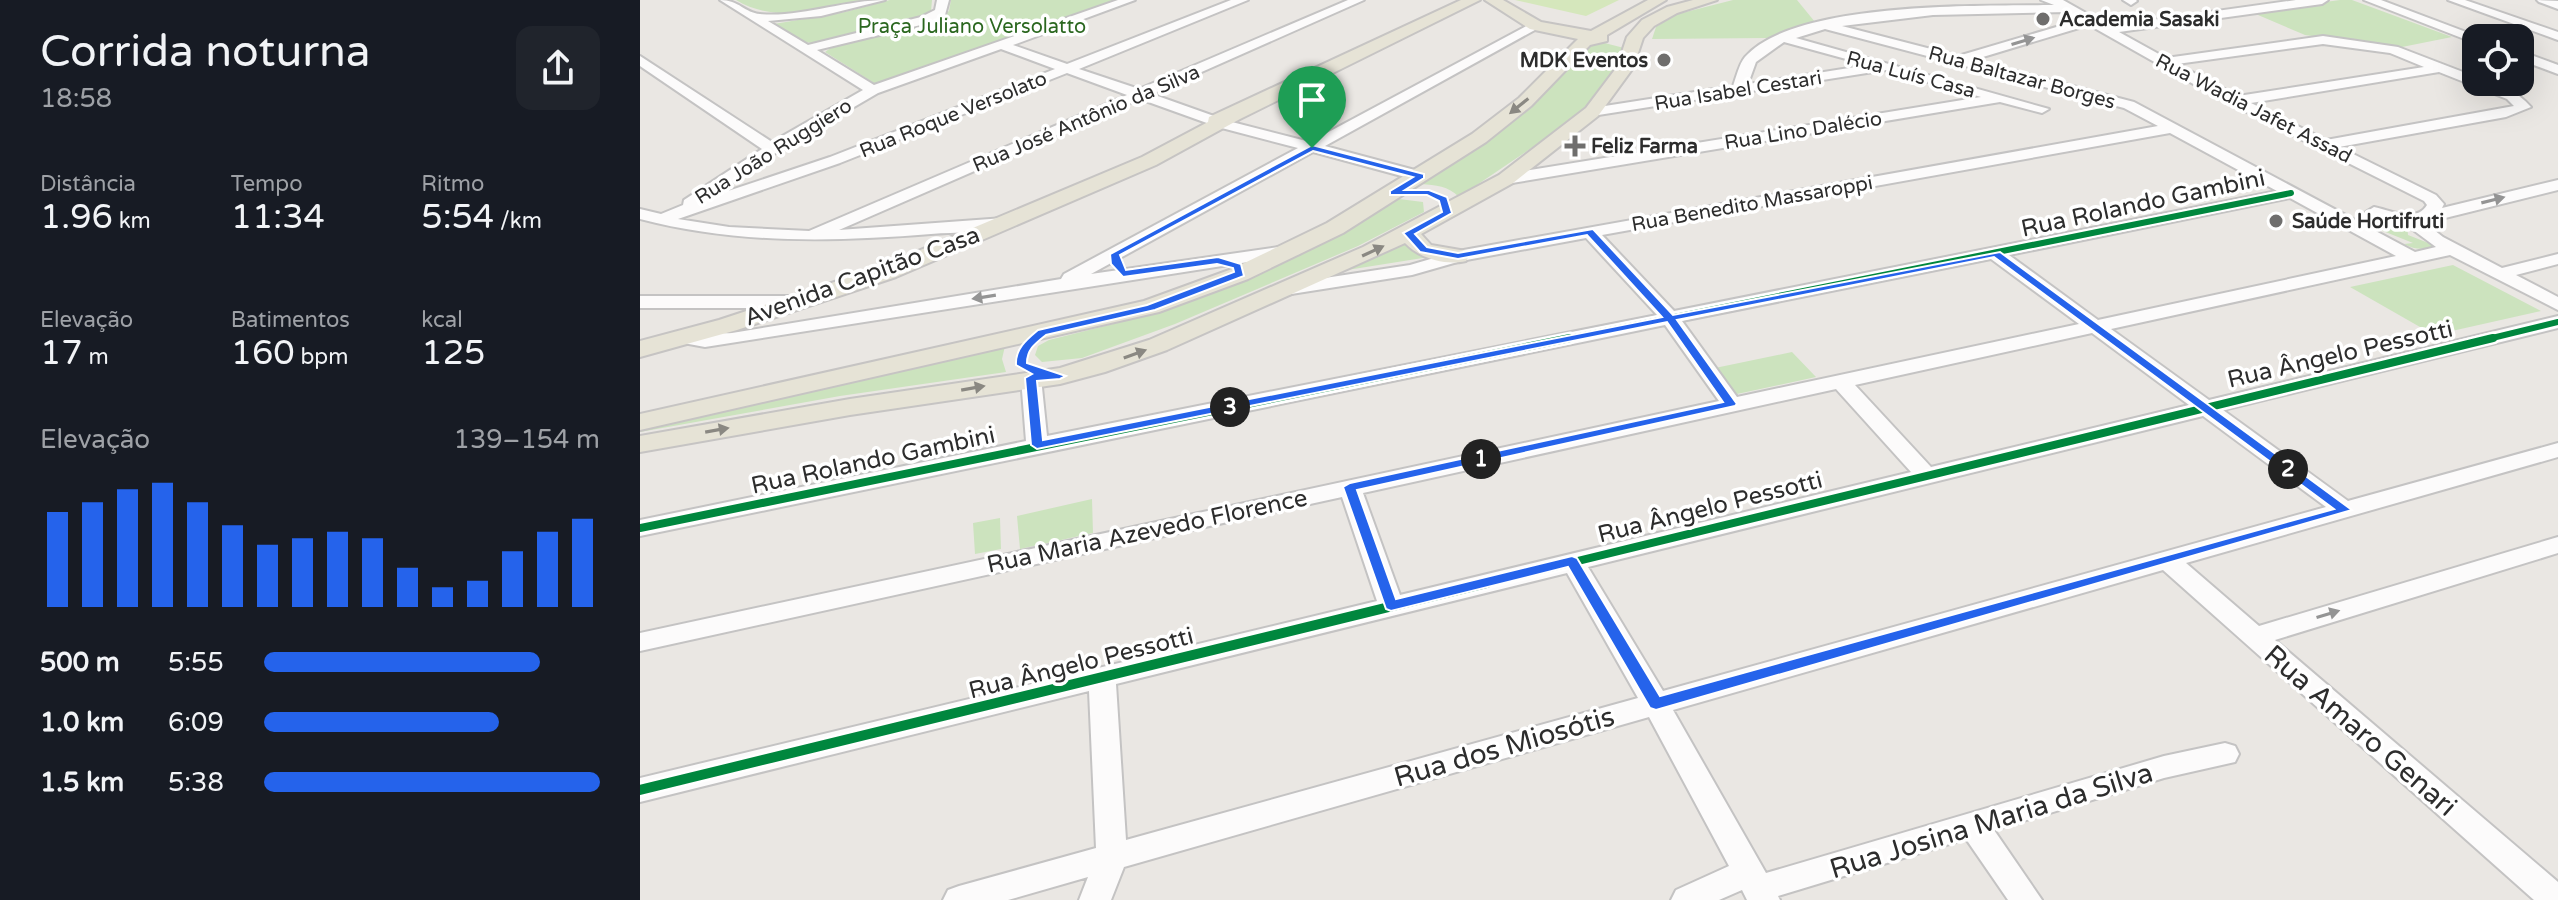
<!DOCTYPE html>
<html lang="pt">
<meta charset="utf-8">
<style>
:root{--surface:#171b24;--page:#20242c;--text:#f1f3f6;--muted:#9ea1a6;--accent:#2563eb}
body{margin:0;font-family:"Varela Round",sans-serif;background:var(--page);color:var(--text);height:100vh;display:flex;flex-direction:column;font-size:30px;white-space:nowrap}
*{box-sizing:border-box;margin:0}
p{font-size:26px;color:var(--muted)}
.icon{flex:none;width:44px;height:44px;fill:none;stroke:currentColor;stroke-width:2;stroke-linecap:round;stroke-linejoin:round}
.map{position:relative;flex:1;overflow:hidden}
.drawer{display:flex;flex-direction:column;background:var(--surface);width:640px}
.drawer>*{flex:none}
.controls{position:absolute;left:1822px;top:24px;display:grid;gap:16px}
.controls a{display:grid;place-items:center;width:72px;height:72px;border-radius:16px;background:var(--surface);box-shadow:0 8px 32px #0002;font-size:40px}
.pin{position:absolute;display:grid;place-items:center;width:68px;height:68px;color:#fff;margin:-82px -34px;border-radius:50% 50% 50% 0;rotate:-45deg;box-shadow:0 0 8px #0007}
.pin .icon{rotate:45deg}
.km{position:absolute;width:40px;height:40px;margin:-20px;border-radius:50%;background:#222;color:#fff;font-size:22px;line-height:40px;text-align:center}
.round{display:grid;place-items:center;flex:none;width:84px;height:84px;border-radius:16px;background:var(--page)}
.summary{display:flex;align-items:center;justify-content:space-between;height:136px;padding:0 40px}
h1{font-size:44px;font-weight:600;line-height:60px}
.stats{display:grid;grid-template-columns:repeat(3,1fr);gap:12px;height:136px;padding:8px 40px}
.stats div{display:grid;align-content:center}
.stats b{font-size:34px;font-weight:600}
.stats small{font-size:22px;font-weight:400}
.stats p{font-size:22px}
.chart{height:224px;padding:16px 40px}
.chart p{display:flex;justify-content:space-between}
.chart svg{width:100%;height:144px;margin-top:8px;stroke:var(--accent);stroke-width:6}
ul{padding:0 40px;list-style:none;font-size:26px}
li{display:grid;grid-template-columns:128px 96px 1fr;align-items:center;height:60px}
li i{height:20px;border-radius:10px;background:var(--accent)}
main{display:flex;flex:1;min-height:0}
.map>svg:first-child{display:block}
.green{fill:#cce3be}
.pitch{fill:#d5e7bc}
.lines{fill:none;stroke-linecap:round;stroke-linejoin:round}
.minor-casing{stroke:#c4c3c3;stroke-width:4}
.major-casing{stroke:#c6c4c3;stroke-width:4}
.minor{fill:#fcfbfb;fill-rule:evenodd}
.major{fill:#e6e3d6;fill-rule:evenodd}
.cycleway-far2-casing{stroke:#fff;stroke-width:10}
.cycleway-far1-casing{stroke:#fff;stroke-width:13}
.cycleway-casing{stroke:#fff;stroke-width:15}
.cycleway-far2{stroke:#00873e;stroke-width:6}
.cycleway-far1{stroke:#00873e;stroke-width:8}
.cycleway{stroke:#00873e;stroke-width:10}
.oneway{fill:#949494}
.oneway2{fill:#8a8882}
.route{fill:#2563eb;stroke:#fff;stroke-width:2;fill-rule:evenodd}
.poi-dot{fill:#6f6e6d;stroke:#fff;stroke-width:3}
.labels{text-anchor:middle;stroke-width:7;stroke-linejoin:round;paint-order:stroke}
.far-poi-label{font-size:20px;font-weight:bold;fill:#2d2d2d;stroke:#fff;text-anchor:start}
.far-park-label{font-size:20px;fill:#2b671f;stroke:#fff}
.far-street-label{font-size:20px;fill:#2d2d2d;stroke:#fff}
.street-label{font-size:24px;fill:#2d2d2d;stroke:#fff}
.near-street-label{font-size:28px;fill:#2d2d2d;stroke:#fff}
</style>
<main>
<section class="drawer">
<div class="summary"><div><h1>Corrida noturna</h1><p>18:58</p></div><a class="round"><svg class="icon" aria-label="share" viewBox="0 0 24 24"><path d="M12 15V3M7 8l5-5 5 5M5 13v7h14v-7"/></svg></a></div>
<div class="stats">
<div><p>Distância</p><b>1.96<small> km</small></b></div>
<div><p>Tempo</p><b>11:34</b></div>
<div><p>Ritmo</p><b>5:54<small> /km</small></b></div>
</div>
<div class="stats">
<div><p>Elevação</p><b>17<small> m</small></b></div>
<div><p>Batimentos</p><b>160<small> bpm</small></b></div>
<div><p>kcal</p><b>125</b></div>
</div>
<div class="chart"><p><span>Elevação</span>139–154 m</p>
<svg viewBox="0 0 160 44" preserveAspectRatio="none"><path d="M5 44V15M15 44V12M25 44V8M35 44V6M45 44V12M55 44V19M65 44V25M75 44V23M85 44V21M95 44V23M105 44V32M115 44V38M125 44V36M135 44V27M145 44V21M155 44V17"/></svg>
</div>
<ul>
<li><b>500 m</b>5:55<i style="width:82%"></i></li>
<li><b>1.0 km</b>6:09<i style="width:70%"></i></li>
<li><b>1.5 km</b>5:38<i style="width:100%"></i></li>
</ul>
</section>
<div class="map">
<svg width="1918" height="900" viewBox="0 0 1918 900">
<rect width="100%" height="100%" fill="#eae7e3"/>
<path class="green" d="M96,0H226C185,12 134,23 96,0Z
M250,0H292L291,11L279,18L173,43L163,42L134,24L205,12Z
M311,0H475L245,82L234,83L185,52L195,45L297,19L309,11Z
M1093,0H1157L1175,22L1127,38L1012,39L1016,27L1034,15Z
M1700,0H1712L1812,37L1757,48L1665,35L1611,12Z
M957,41L984,48L985,54L952,101L918,130L819,197C808,186 796,185 781,184C822,157 864,130 901,96C919,78 932,47 957,41Z
M759,199L783,202L784,212L718,246L535,324L442,358L402,362L395,355L398,346L409,340L505,316L587,285Z
M1742,217L1767,224L1768,235L1796,246C1783,250 1776,250 1764,244L1773,243L1728,225L1726,222Z
M766,243L772,251L789,257L701,271Z
M1813,265L1901,311L1794,335L1710,287Z
M365,346L362,359L366,372L200,396L0,432V425Z
M1152,352L1176,377L1097,394L1075,368Z
M452,499L453,533L380,549L377,516Z
M360,518L361,549L335,554L333,523Z"/>
<path class="pitch" d="M875,0H979L946,16Z"/>
<g class="lines">
<defs>
<path id="minor" d="M80,0C99,0 105,13 120,14C157,18 206,0 245,0L181,16L128,21L168,45L281,17L295,10L297,0H309L305,15L289,23L177,50L234,85L478,0H495L373,45L427,64L591,0H608L439,69L499,89L708,0H724L512,94L588,121L670,142L892,23L902,26L685,146L786,173V179L780,181L673,152L451,274L653,245L659,246L662,250L659,254L65,347L38,342L35,338C44,330 77,334 92,333L421,279L424,274L658,148L578,127L500,99L199,230L364,218L372,223L370,227C345,233 316,232 291,234C192,242 95,244 0,219V209L21,214L43,205L44,200L122,149L0,66V56L132,142L223,90ZM361,49L415,69L190,157L70,197L137,152L238,93ZM427,73L487,95L169,231L89,227L38,219L200,163Z
M1401,0H1423L1469,26L1656,0H1688L1682,4L1479,32L1526,58L1683,36L1758,47L1836,77V82C1857,82 1877,91 1891,107L1866,117L1699,147L1796,195L1804,204L1802,208L1918,180V190L1785,223L1803,237L1862,268L1918,254V264L1876,275L1918,297V310L1810,255L1471,329L1569,400L1918,316V328L1583,410L1708,501L1918,443V457L1546,563L1619,626L1918,537V553L1635,640L1918,882V900H1894L1523,570L1033,710L1126,873L1524,756L1585,743L1595,746L1599,754L1595,762L1524,778L1354,830L1402,900H1368L1326,839L1138,896L1140,900H1107L1102,890L1079,900H1031L1036,890L1089,866L1009,717L484,867L471,900H439L448,877L368,900H303L308,890L319,886L456,848L449,691L0,802V778L737,601L702,497L0,651V633L1079,401L1025,325L0,536V520L386,441L381,378L391,372L401,378L407,436L1017,315L946,238L821,261L772,275L645,295L639,293L636,289L639,285L770,265L818,251L1518,126L1484,108L1185,29L1156,38L1409,109L1402,113L1360,102L866,184L858,179L866,174L1341,97L1246,70L952,116L945,112L952,108L1093,86C1096,78 1099,64 1105,57C1154,1 1339,6 1414,5ZM1426,12L1440,20L1318,56L1202,26L1293,15ZM1449,25L1571,94L1784,201L1787,205C1776,223 1753,211 1734,207L1726,212L1728,216L1765,224L1796,247L1775,252L1494,102L1333,60ZM1144,42L1228,65L1108,84L1116,62ZM1683,44L1750,53L1784,67L1598,96L1537,64ZM1799,72L1867,99L1874,106L1686,140L1611,103ZM1530,133L1637,191L1034,311L962,235ZM1650,198L1756,256L1458,320L1369,255ZM1351,259L1439,324L1097,397L1042,321ZM1452,333L1549,405L1291,467L1215,385ZM1196,389L1271,472L760,595L723,493ZM1563,416L1686,507L1023,691L948,567ZM927,573L998,698L486,840L476,684Z
M1483,0H1496L1497,1L1491,5Z
M1724,0H1741L1842,38H1836V43L1832,42Z
M1808,0H1825L1918,32V40Z
M1897,0L1918,1V9L1899,2Z
M1880,51L1918,65V74L1880,60Z
M0,296H155L164,302L155,308H0Z"/>
<path id="major" d="M821,0H840L600,119L516,165L256,277L97,330L0,357V341L79,320L240,267L502,157L568,122L569,117Z
M845,0H863L901,22L951,31L1008,0H1026L967,35V41L950,45L891,106L846,142L703,233L608,279L519,312L0,430V414L504,301L592,269L687,223L832,134L879,98L938,39L890,29Z
M1053,0H1077L1037,13L1014,26L1003,38L993,68L958,116L873,183L781,234L791,245L826,251L829,256L826,261C805,266 779,258 765,243L527,350L465,372L420,384L210,415L0,452V436L210,399L420,368L509,340L723,247L859,175L946,108L977,67L987,37L1002,20L1027,7Z"/>
</defs>
<use href="#minor" class="minor-casing"/>
<use href="#major" class="major-casing"/>
<use href="#minor" class="minor"/>
<use href="#major" class="major"/>
<defs>
<path id="cycleway-far2" d="M920,340L1651,193
M1844,340L1918,322"/>
<path id="cycleway-far1" d="M0,528L930,338
M839,585L1853,338"/>
<path id="cycleway" d="M0,790L847,583"/>
</defs>
<use href="#cycleway-far2" class="cycleway-far2-casing"/>
<use href="#cycleway-far1" class="cycleway-far1-casing"/>
<use href="#cycleway" class="cycleway-casing"/>
<use href="#cycleway-far2" class="cycleway-far2"/>
<use href="#cycleway-far1" class="cycleway-far1"/>
<use href="#cycleway" class="cycleway"/>
</g>
<defs><path id="oneway-solid" d="M-6-.8H1V-3.2L6.5 0L1 3.2V.8H-6Z" transform="scale(2)"/></defs>
<g class="oneway">
<use href="#oneway-solid" transform="translate(1383 41) rotate(-17)"/>
<use href="#oneway-solid" transform="translate(1853 200) rotate(-14)"/>
<use href="#oneway-solid" transform="translate(344 297) rotate(171)"/>
<use href="#oneway-solid" transform="translate(1688 614) rotate(-17)"/>
</g>
<g class="oneway2">
<use href="#oneway-solid" transform="translate(879 106) rotate(141)"/>
<use href="#oneway-solid" transform="translate(733 251) rotate(-25)"/>
<use href="#oneway-solid" transform="translate(495 354) rotate(-20)"/>
<use href="#oneway-solid" transform="translate(333 388) rotate(-10)"/>
<use href="#oneway-solid" transform="translate(77 430) rotate(-10)"/>
</g>
<path class="route" d="M672,145L784,174V178L765,190H789L807,197L812,213L775,234L787,247L818,253L953,229L1033,315L1360,252L1712,510L1016,710L1010,708L928,567L751,611L746,609L703,487L710,483L1083,402L1027,322L397,449L391,445L385,378L392,374L376,365C375,349 386,340 398,330L507,305L594,272L593,268L577,264L483,277L471,264L470,254ZM673,151L773,177L750,191V195H787L799,201L802,212L763,233L780,252L818,259L947,235L1022,317L403,440L397,381L420,379L426,376L387,363C387,349 396,343 406,335L515,310L604,276L601,264L578,257L486,270L480,255ZM1354,257L1694,509L1020,696L937,558L932,556L756,599L717,490L1095,406L1097,404L1037,320Z"/>
<g class="poi-dot">
<circle cx="1403" cy="19" r="8"/>
<circle cx="1024" cy="60" r="8"/>
<path d="M931 134h8v8h8v8h-8v8h-8v-8h-8v-8h8z"/>
<circle cx="1636" cy="221" r="8"/>
</g>
<g class="labels">
<g class="far-poi-label">
<text x="1419" y="26">Academia Sasaki</text>
<text x="1008" y="67" text-anchor="end">MDK Eventos</text>
<text x="951" y="153">Feliz Farma</text>
<text x="1652" y="228">Saúde Hortifruti</text>
</g>
<g class="far-park-label">
<text x="332" y="33">Praça Juliano Versolatto</text>
</g>
<g class="far-street-label">
<text transform="translate(1271 74) rotate(15)" y="7">Rua Luís Casa</text>
<text transform="translate(1382 77) rotate(15)" y="7">Rua Baltazar Borges</text>
<text transform="translate(1098 90) rotate(-9)" y="7">Rua Isabel Cestari</text>
<text transform="translate(1614 108) rotate(27)" y="7">Rua Wadia Jafet Assad</text>
<text transform="translate(313 114) rotate(-22)" y="7">Rua Roque Versolato</text>
<text transform="translate(446 118) rotate(-23)" y="7">Rua José Antônio da Silva</text>
<text transform="translate(1163 130) rotate(-9)" y="7">Rua Lino Dalécio</text>
<text transform="translate(133 151) rotate(-32)" y="7">Rua João Ruggiero</text>
<text transform="translate(1112 203) rotate(-10)" y="7">Rua Benedito Massaroppi</text>
</g>
<g class="street-label">
<text transform="translate(1503 203) rotate(-12)" y="8">Rua Rolando Gambini</text>
<text transform="translate(222 276) rotate(-20)" y="8">Avenida Capitão Casa</text>
<text transform="translate(1700 354) rotate(-13)" y="8">Rua Ângelo Pessotti</text>
<text transform="translate(233 460) rotate(-12)" y="8">Rua Rolando Gambini</text>
<text transform="translate(1070 507) rotate(-14)" y="8">Rua Ângelo Pessotti</text>
<text transform="translate(507 531) rotate(-12)" y="8">Rua Maria Azevedo Florence</text>
<text transform="translate(441 663) rotate(-14)" y="8">Rua Ângelo Pessotti</text>
</g>
<g class="near-street-label">
<text transform="translate(1721 730) rotate(41)" y="10">Rua Amaro Genari</text>
<text transform="translate(864 746) rotate(-16)" y="10">Rua dos Miosótis</text>
<text transform="translate(1351 820) rotate(-17)" y="10">Rua Josina Maria da Silva</text>
</g>
</g>
</svg>
<div class="controls">
<a><svg class="icon" aria-label="locate" viewBox="0 0 24 24"><circle cx="12" cy="12" r="6"/><path d="M12 2v4M12 18v4M2 12h4M18 12h4"/></svg></a>
</div>
<div class="pin" style="left:672px;top:148px;background:#1e9e55"><svg class="icon" aria-label="arrive" viewBox="0 0 24 24"><path d="M6 21V4h12l-3 4 3 4H6"/></svg></div>
<b class="km" style="left:841px;top:459px">1</b>
<b class="km" style="left:1648px;top:469px">2</b>
<b class="km" style="left:590px;top:407px">3</b>
</div>
</main>
